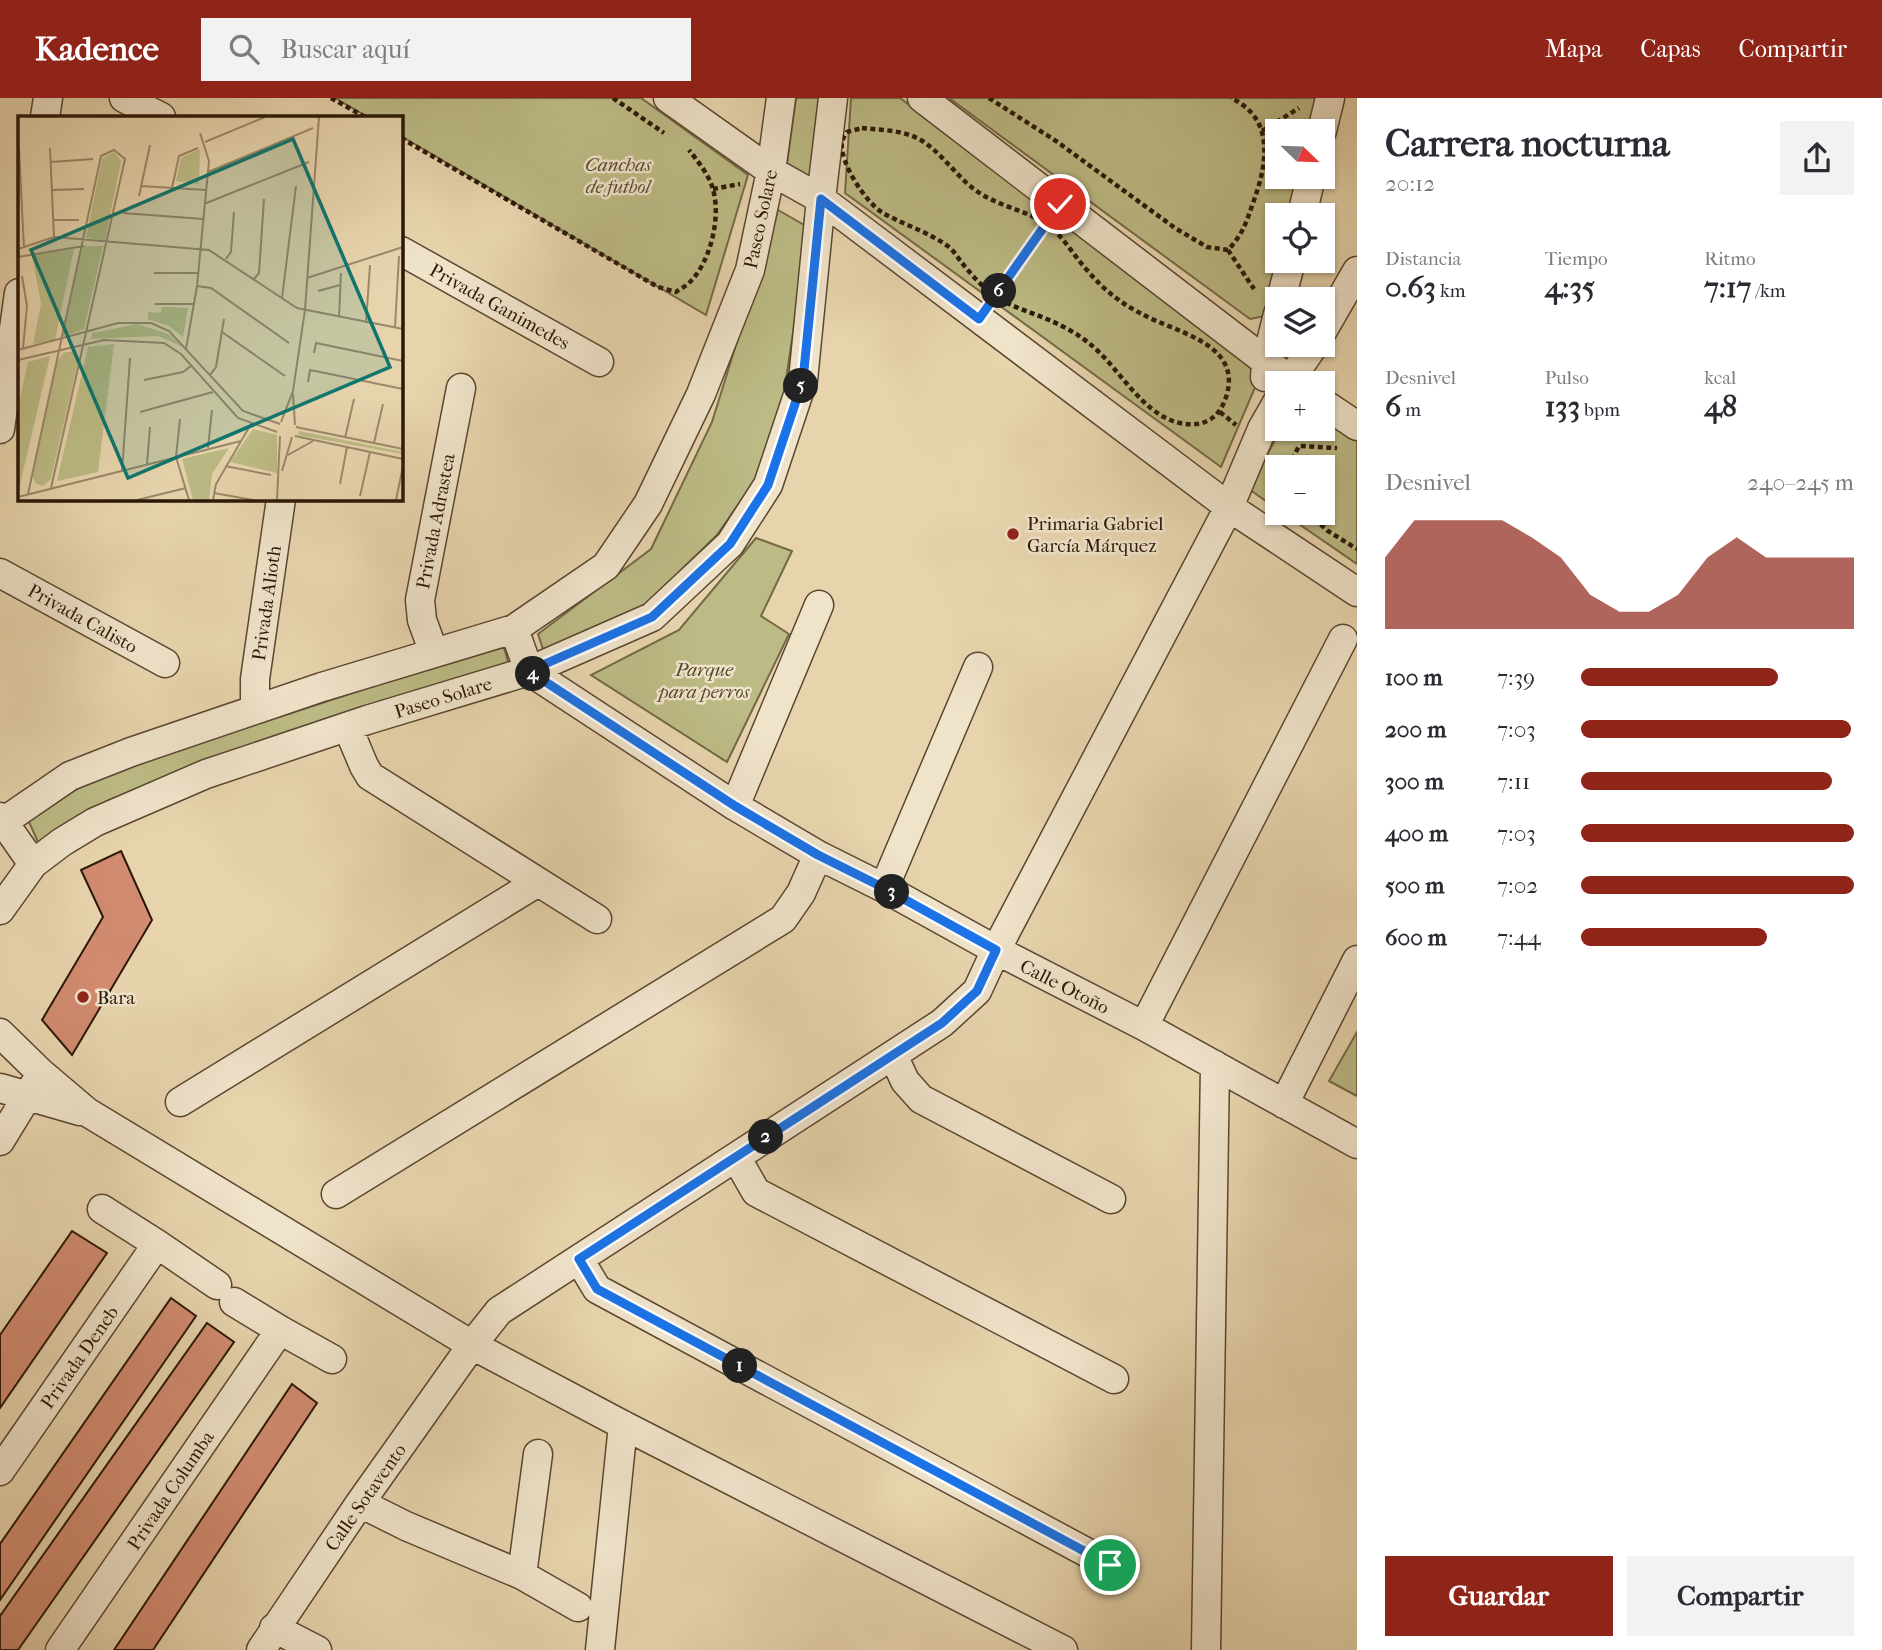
<!DOCTYPE html>
<html lang="es">
<meta charset="utf-8">
<style>
:root{--surface:#fff;--page:#f2f2f3;--text:#2b2b33;--muted:#7c7c81;--accent:#8f2418}
body{margin:0;font-family:"IM FELL French Canon",serif;background:var(--page);color:var(--text);height:100vh;display:flex;flex-direction:column;font-size:26px;white-space:nowrap}
*{box-sizing:border-box;margin:0}
p{font-size:23px;color:var(--muted)}
.icon{flex:none;width:38px;height:38px;fill:none;stroke:currentColor;stroke-width:2;stroke-linecap:round;stroke-linejoin:round}
.map{position:relative;flex:1;overflow:hidden}
.side{display:flex;flex-direction:column;background:var(--surface);width:525px}
.side>*{flex:none}
.needle{width:46px;rotate:113deg}
.buttons{position:absolute;left:1265px;top:21px;display:grid;gap:14px}
.buttons a{display:grid;place-items:center;width:70px;height:70px;border-radius:0px;background:var(--surface);box-shadow:0 2px 5px #0004;font-size:35px}
.pin{position:absolute;display:grid;place-items:center;width:60px;height:60px;color:#fff;margin:-30px;border:4px solid #fff;border-radius:50%;box-shadow:0 2px 7px #0007}
.km{position:absolute;width:35px;height:35px;margin:-18px;border-radius:50%;background:#222;color:#fff;font-size:19px;line-height:35px;text-align:center}
.round{display:grid;place-items:center;flex:none;width:74px;height:74px;border-radius:0px;background:var(--page)}
.headline{display:flex;align-items:center;justify-content:space-between;height:119px;padding:0 28px}
h1{font-size:38px;font-weight:700;line-height:52px}
.metrics{display:grid;grid-template-columns:repeat(3,1fr);gap:10px;height:119px;padding:7px 28px}
.metrics div{display:grid;align-content:center}
.metrics b{font-size:30px;font-weight:700}
.metrics small{font-size:19px;font-weight:400}
.metrics p{font-size:19px}
.chart{height:196px;padding:14px 28px}
.chart p{display:flex;justify-content:space-between}
.chart svg{width:100%;height:126px;margin-top:7px;fill:var(--accent);opacity:.7}
.action{display:flex;gap:14px;margin-top:auto;padding:14px 28px}
.action a{flex:1;height:80px;border-radius:0px;background:var(--accent);color:#fff;font-size:28px;font-weight:700;line-height:80px;text-align:center}
.action a+a{background:var(--page);color:var(--text)}
ul{padding:0 28px;list-style:none;font-size:23px}
li{display:grid;grid-template-columns:112px 84px 1fr;align-items:center;height:52px}
li i{height:18px;border-radius:9px;background:var(--accent)}
header{display:flex;align-items:center;gap:42px;box-sizing:border-box;height:98px;padding:0 35px;background:var(--accent);color:#fff}
header strong{font-size:33px}
nav{display:flex;gap:38px;margin-inline-start:auto;font-size:24px}
.search{width:490px;height:63px;background:var(--page);display:flex;align-items:center;gap:18px;box-sizing:border-box;padding:0 24px;border-radius:0px;color:var(--muted);font-size:26px}
main{display:flex;flex:1;min-height:0}
.map>svg:first-child{display:block}
.green{fill:#bcbb85;stroke:#746946;stroke-width:2}
.building{fill:#d18b70;stroke:#2b1707;stroke-width:2}
.lines{fill:none;stroke-linecap:round;stroke-linejoin:round}
.minor-casing{stroke:#5a4630;stroke-width:31}
.path{stroke:#2b1707;stroke-width:4.5;stroke-dasharray:5 3.5;stroke-linecap:butt}
.minor{stroke:#efe3ca;stroke-width:28}
.route-casing{stroke:#fff;stroke-width:14}
.route{stroke:#1a73e8;stroke-width:9}
.poi-dot{fill:#8f2418;stroke:#efe3ca;stroke-width:2.5}
.labels{text-anchor:middle;stroke-width:5;stroke-linejoin:round;paint-order:stroke}
.park-label{font-size:19px;font-style:italic;fill:#56482d;stroke:#efe3ca}
.street-label{font-size:19px;fill:#2b1707;stroke:#efe3ca}
.poi-label{font-size:19px;fill:#2b1707;stroke:#efe3ca;text-anchor:start}
.inset-road{fill:none;stroke:#9c886b;stroke-width:2}
.view{fill:#0f766e;fill-opacity:0.15;stroke:#0f766e;stroke-width:3.5}
.inset-edge{fill:none;stroke:#2b1707;stroke-width:3.5}
</style>
<header>
<strong>Kadence</strong>
<div class="search"><svg class="icon" aria-label="search" viewBox="0 0 24 24"><circle cx="10" cy="10" r="6"/><path d="M15 15l6 6"/></svg>Buscar aquí</div>
<nav><a>Mapa</a><a>Capas</a><a>Compartir</a></nav>
</header>
<main>
<div class="map">
<svg width="1357" height="1552" viewBox="0 0 1357 1552">
<rect width="100%" height="100%" fill="#e7d4ad"/>
<filter id="stains"><feTurbulence type="fractalNoise" baseFrequency=".00286" numOctaves="4"/><feColorMatrix values="0 0 0 0 .2 0 0 0 0 .09 0 0 0 0 .02 0 0 0 .5 -.17"/></filter>
<radialGradient id="worn" r=".72"><stop offset=".6" stop-color="#630" stop-opacity="0"/><stop offset="1" stop-color="#630" stop-opacity=".3"/></radialGradient>
<path class="green" d="M335,0H641L748,77L706,217L401,38V19H368Z
M796,0H821L810,82L787,65Z
M851,0H900L1157,193L1266,264L1221,369L845,95Z
M949,0H1324L1316,33H1278V79H1305L1296,117H1278V163L1271,217L1250,221Z
M778,112L806,128L797,208L784,295L756,381L717,437L643,509L544,554L538,536L651,451L712,324Z
M1323,317L1357,341V466L1283,415H1323V369H1278L1277,411L1249,391L1281,331H1323Z
M756,440L792,453L761,518L789,536L727,664L591,577L679,532Z
M503,546L509,567L210,666L109,702L38,744L28,722L98,678Z
M1357,934V998L1329,983Z"/>
<path class="building" d="M121,753L152,822L72,957L42,922L103,819L81,772Z
M72,1133L107,1155L0,1310V1237Z
M171,1200L196,1218L0,1502V1446Z
M207,1225L234,1244L18,1552H0V1518Z
M292,1286L317,1305L153,1552H114Z"/>
<g class="lines">
<defs>
<path id="minor" d="M124,0L161,19
M668,0L771,73L821,101L1229,409L1357,494
M922,0L1294,285
M45,19L48,0
M1322,33L1330,0
M1302,117L1311,79
M401,153L599,264
M1281,201L1291,163
M1323,232L1357,173
M1265,279L1266,264L1278,216
M1288,285L1314,247
M1323,305L1357,328
M0,331L19,195
M0,475L165,565
M514,531L529,573L735,708L818,757L884,790L996,852L1144,928L1357,1046
M434,555L422,522L420,502L461,290
M255,610V581L281,401
M348,630L364,668L370,678L597,821
M735,708L819,507
M0,719L33,766
M0,728L3,724L70,678L131,654L322,589L514,531L606,468L648,406L701,296L750,172L771,73L781,0
M884,790L978,569
M0,812L33,766L62,744L95,724L206,676L367,622L529,573L652,519L730,446L768,387L803,282L821,101L833,0
M1144,928L1343,541
M0,935L41,975L87,1014L472,1247L623,1327L1063,1552
M893,957L905,983L921,1001L1111,1101
M0,990L80,1013
M180,1004L538,784
M1284,1006L1357,862
M0,1043L36,984
M736,1059L756,1094L1114,1281
M336,1096L783,821L801,795L818,757
M157,1146L217,1187
M579,1161L597,1191L1110,1467
M280,1232L332,1261
M0,1373L157,1146L102,1111
M360,1405L406,1428L522,1477L578,1509
M522,1477L538,1356
M274,1530L317,1552
M60,1552L280,1232L234,1204
M261,1552L360,1405L472,1247L499,1213L942,925L977,893L996,852L1229,409L1262,331L1278,303
M600,1552L623,1327
M1206,1552L1215,967"/>
</defs>
<use href="#minor" class="minor-casing"/>
<path class="path" d="M331,0L365,19
M613,0L664,35
M989,0L1056,43L1175,130L1207,149L1228,152C1243,136 1246,125 1253,105C1267,67 1276,21 1231,0
M862,30C881,32 902,32 919,41C942,54 956,79 978,94C999,108 1024,112 1045,125C1063,137 1073,157 1087,172C1103,191 1119,204 1140,215C1173,234 1241,244 1227,296C1220,320 1205,330 1180,325C1142,317 1119,269 1090,246C1078,236 1063,228 1049,222C1031,214 1012,209 996,199C983,190 972,177 962,165C958,160 954,153 949,149C929,134 904,127 883,115C866,105 839,64 842,44C843,40 845,37 847,34Z
M1262,33L1299,10
M401,40L658,189L676,194C680,191 686,188 689,185C711,164 722,117 712,88C708,76 697,62 689,52
M713,91L740,86
M1228,152L1254,191
M994,200L1046,127
M1220,314L1236,327
M1277,362L1286,369
M1288,369L1299,348L1337,350
M1308,415L1328,433L1357,451"/>
<use href="#minor" class="minor"/>
</g>
<g class="lines">
<defs>
<path id="route" d="M1060,106L979,221L821,101L803,282L768,387L730,446L652,519L529,573L735,708L818,757L884,790L996,852L977,893L942,925L579,1161L597,1191L1110,1467"/>
</defs>
<use href="#route" class="route-casing"/>
<use href="#route" class="route"/>
</g>
<g class="poi-dot">
<circle cx="1013" cy="436" r="7"/>
<circle cx="83" cy="899" r="7"/>
</g>
<g class="labels">
<g class="park-label">
<text x="618" y="73">Canchas<tspan x="618" dy="22">de futbol</tspan></text>
<text x="704" y="578">Parque<tspan x="704" dy="22">para perros</tspan></text>
</g>
<g class="street-label">
<text transform="translate(760 121) rotate(-78)" y="7">Paseo Solare</text>
<text transform="translate(500 208) rotate(29)" y="7">Privada Ganimedes</text>
<text transform="translate(435 423) rotate(-79)" y="7">Privada Adrastea</text>
<text transform="translate(266 505) rotate(-82)" y="7">Privada Alioth</text>
<text transform="translate(83 520) rotate(29)" y="7">Privada Calisto</text>
<text transform="translate(443 599) rotate(-17)" y="7">Paseo Solare</text>
<text transform="translate(1065 888) rotate(27)" y="7">Calle Otoño</text>
<text transform="translate(79 1259) rotate(-55)" y="7">Privada Deneb</text>
<text transform="translate(170 1392) rotate(-56)" y="7">Privada Columba</text>
<text transform="translate(365 1399) rotate(-55)" y="7">Calle Sotavento</text>
</g>
<g class="poi-label">
<text x="1027" y="432">Primaria Gabriel<tspan x="1027" dy="22">García Márquez</tspan></text>
<text x="97" y="906">Bara</text>
</g>
</g>
<g transform="translate(18 18)">
<rect width="385" height="385" fill="#e7d4ad"/>
<path d="M182,33L181,68L158,65L163,42ZM96,36L103,45L87,124L68,122L84,43ZM64,130H85L66,213L43,221ZM56,133L37,224L15,228L23,188L14,139ZM144,191L170,192L165,221L151,210L130,203V196L143,197ZM120,208L150,218L165,231L140,220L73,223L74,217ZM96,228L80,356L39,365L70,231ZM56,235L61,241L33,363L25,370L18,368L14,359L39,246L45,237ZM32,240L1,373H0V291L10,246ZM235,313L259,319V357L212,346ZM281,315L385,336V338L280,319ZM211,332L194,358L191,384H175L164,343Z" fill="#bcbb85"/>
<path class="inset-road" d="M187,26L247,1M32,32L36,121M1,33L6,132M33,46L75,43M190,56L295,12M123,70L188,74M154,72L161,40L180,32M34,74L66,73M121,80L132,29M186,88L291,46M105,97L185,103M36,104H61M0,133L36,121L191,134L279,192L385,213M0,141L66,130M208,143L213,136L216,96M136,157H180M4,160L9,190L5,232M289,162L385,131M236,163L241,157L246,83M179,170L193,172L271,227M300,175L322,169M264,182L278,70M137,188H177M321,201L323,157M348,207L352,149M377,211L381,140M204,216L267,260M168,233L179,170L191,45L182,17M0,234L100,207H133L151,215L225,295L262,308M296,237L298,227L385,245M0,244L86,224L146,227L163,238L220,302L259,316M192,259L198,251L206,203M126,264L165,256L173,250M290,266L292,254L385,273M275,278L277,309M122,296L195,276M162,303L158,341L171,384M263,306L275,275L287,194L301,1M278,311L385,333M277,320L385,343M327,322L336,283M356,327L365,288M190,332L194,294M270,339L295,325M129,348L132,311M207,350L253,359M104,355L112,242M264,355L274,321M322,368L329,331M196,377L235,384M10,378L83,40L96,34L107,43L33,372M342,380L352,336M0,381L223,325M119,384L168,372M195,384L198,368L233,308M259,384L262,320M378,384L385,350"/>
<path class="view" d="M275,23L372,251L110,362L13,134Z"/>
<rect width="385" height="385" class="inset-edge"/>
</g>
<rect width="100%" height="100%" filter="url(#stains)"/>
<rect width="100%" height="100%" fill="url(#worn)"/>
</svg>
<div class="buttons">
<a><svg class="needle" viewBox="-14 -14 28 28"><path d="M0-13l5 13h-10z" fill="#e53935"/><path d="M0 13l5-13h-10z" fill="#7c7c81"/></svg></a>
<a><svg class="icon" aria-label="locate" viewBox="0 0 24 24"><circle cx="12" cy="12" r="6"/><path d="M12 2v4M12 18v4M2 12h4M18 12h4"/></svg></a>
<a><svg class="icon" aria-label="layers" viewBox="0 0 24 24"><path d="M12 4l9 5-9 5-9-5zM3 14l9 5 9-5"/></svg></a>
<a>+</a>
<a>−</a>
</div>
<div class="pin" style="left:1110px;top:1467px;background:#1e9e55"><svg class="icon" aria-label="arrive" viewBox="0 0 24 24"><path d="M6 21V4h12l-3 4 3 4H6"/></svg></div>
<div class="pin" style="left:1060px;top:106px;background:#d93025"><svg class="icon" aria-label="check" viewBox="0 0 24 24"><path d="M5 12l5 5 9-10"/></svg></div>
<b class="km" style="left:740px;top:1268px">1</b>
<b class="km" style="left:766px;top:1039px">2</b>
<b class="km" style="left:892px;top:794px">3</b>
<b class="km" style="left:533px;top:576px">4</b>
<b class="km" style="left:801px;top:288px">5</b>
<b class="km" style="left:999px;top:193px">6</b>
</div>
<section class="side">
<div class="headline"><div><h1>Carrera nocturna</h1><p>20:12</p></div><a class="round"><svg class="icon" aria-label="share" viewBox="0 0 24 24"><path d="M12 15V3M7 8l5-5 5 5M5 13v7h14v-7"/></svg></a></div>
<div class="metrics">
<div><p>Distancia</p><b>0.63<small> km</small></b></div>
<div><p>Tiempo</p><b>4:35</b></div>
<div><p>Ritmo</p><b>7:17<small> /km</small></b></div>
</div>
<div class="metrics">
<div><p>Desnivel</p><b>6<small> m</small></b></div>
<div><p>Pulso</p><b>133<small> bpm</small></b></div>
<div><p>kcal</p><b>48</b></div>
</div>
<div class="chart"><p><span>Desnivel</span>240–245 m</p>
<svg viewBox="0 0 160 44" preserveAspectRatio="none"><path d="M0 44V19L10 6L20 6L30 6L40 6L50 12L60 19L70 32L80 38L90 38L100 32L110 19L120 12L130 19L140 19L150 19L160 19V44z"/></svg>
</div>
<ul>
<li><b>100 m</b>7:39<i style="width:72%"></i></li>
<li><b>200 m</b>7:03<i style="width:99%"></i></li>
<li><b>300 m</b>7:11<i style="width:92%"></i></li>
<li><b>400 m</b>7:03<i style="width:100%"></i></li>
<li><b>500 m</b>7:02<i style="width:100%"></i></li>
<li><b>600 m</b>7:44<i style="width:68%"></i></li>
</ul>
<div class="action"><a>Guardar</a><a>Compartir</a></div>
</section>
</main>
